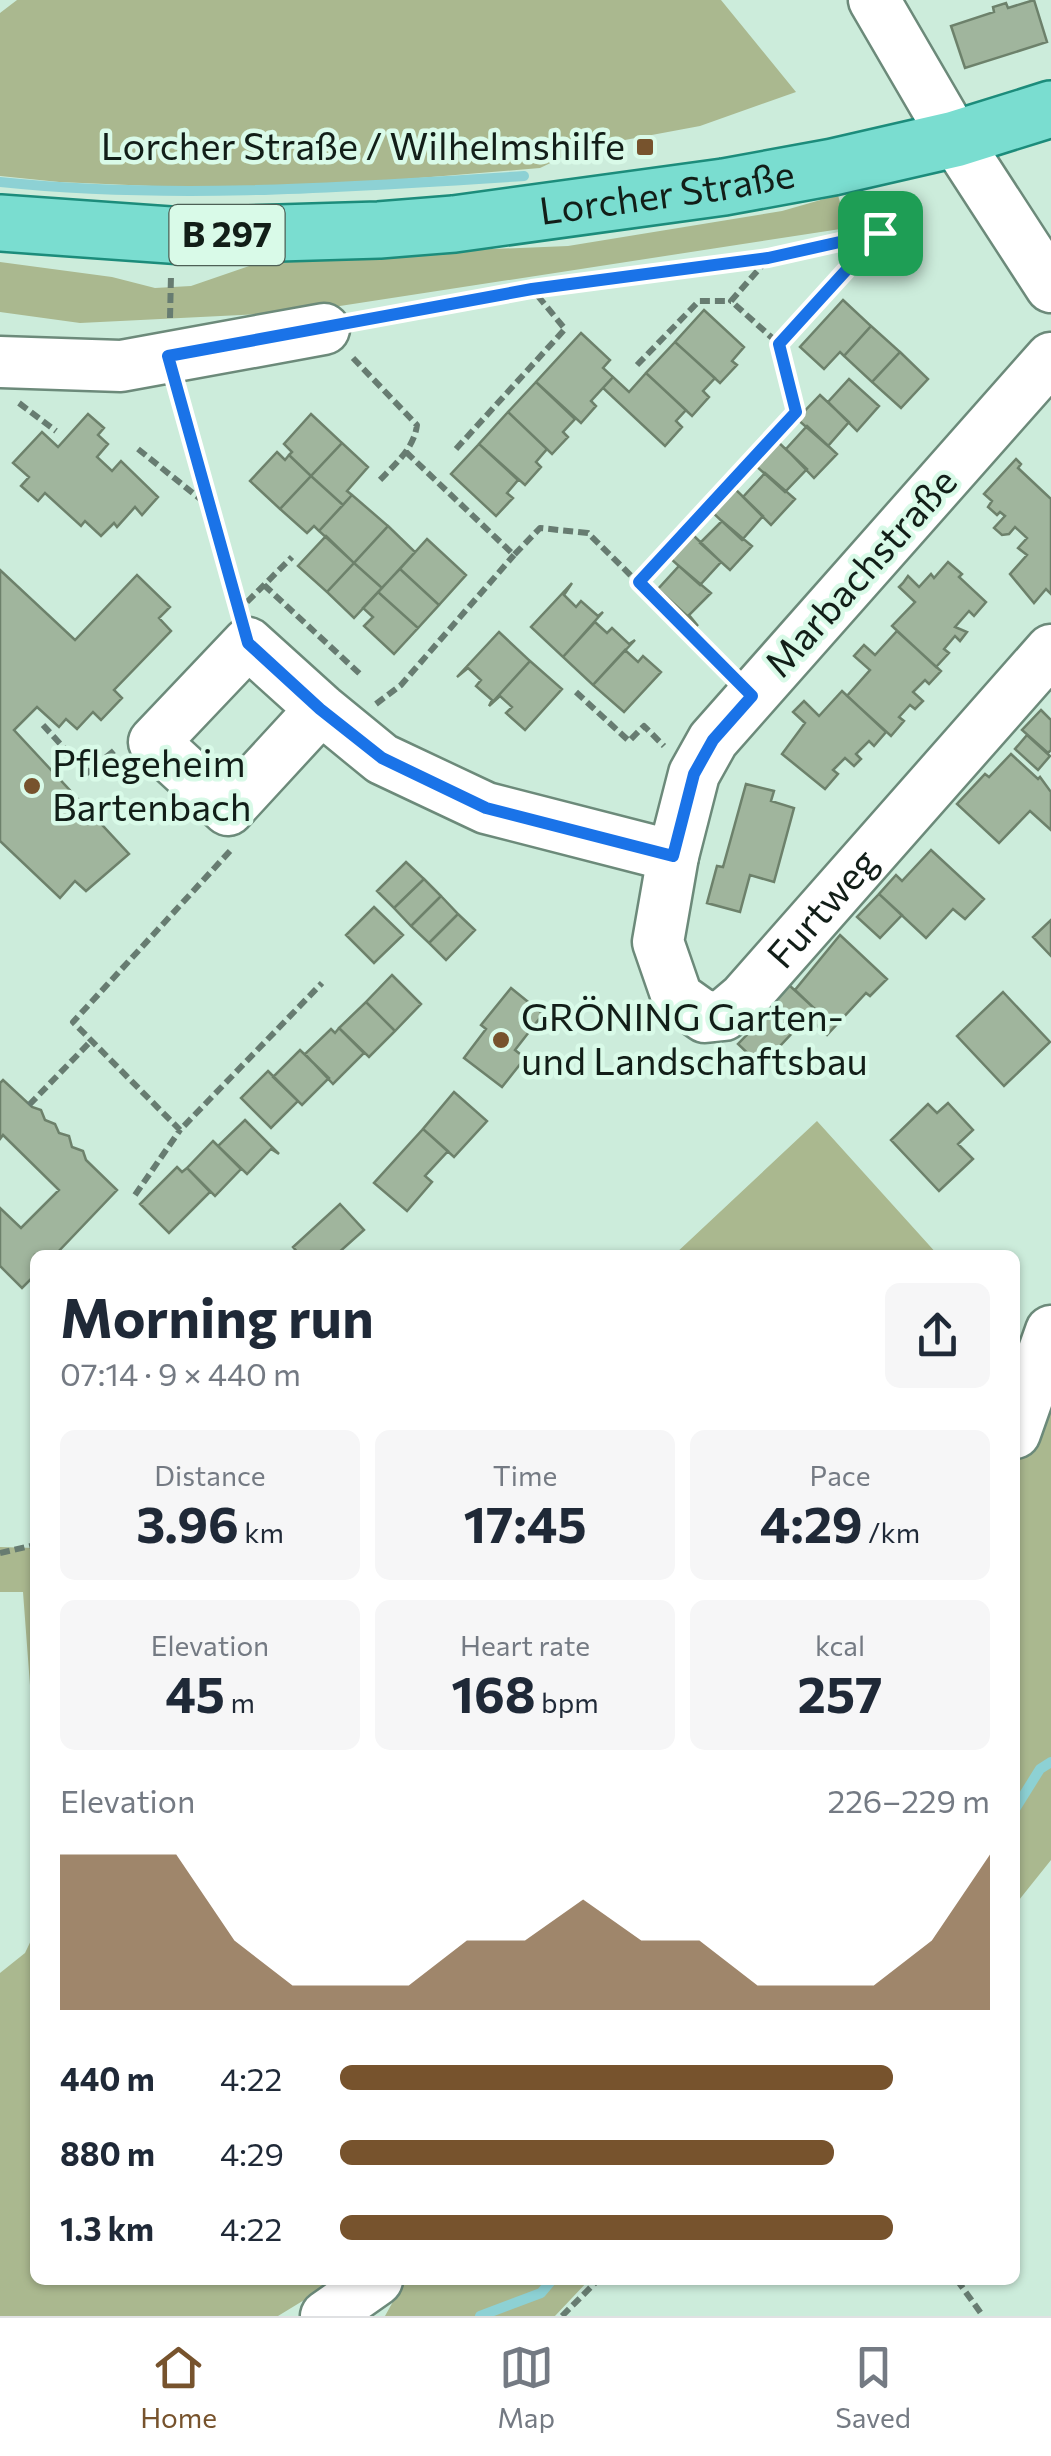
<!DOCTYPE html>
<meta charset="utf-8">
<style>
:root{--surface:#fff;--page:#f6f6f7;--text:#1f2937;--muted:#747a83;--line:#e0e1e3;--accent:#77532d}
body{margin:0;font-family:Commissioner,sans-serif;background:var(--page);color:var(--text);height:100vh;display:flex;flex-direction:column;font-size:38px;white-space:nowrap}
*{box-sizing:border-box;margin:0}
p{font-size:32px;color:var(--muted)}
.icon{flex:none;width:55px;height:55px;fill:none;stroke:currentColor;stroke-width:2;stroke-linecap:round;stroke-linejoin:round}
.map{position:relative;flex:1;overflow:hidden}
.side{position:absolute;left:30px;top:1250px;width:990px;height:1035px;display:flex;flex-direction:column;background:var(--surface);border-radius:15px;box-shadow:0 2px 8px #0004}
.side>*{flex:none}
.pin{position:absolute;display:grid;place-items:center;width:85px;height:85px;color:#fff;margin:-42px;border-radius:20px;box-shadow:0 5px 15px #0006}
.round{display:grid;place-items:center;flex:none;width:105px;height:105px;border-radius:15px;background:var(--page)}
.head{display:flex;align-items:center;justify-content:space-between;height:170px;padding:0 30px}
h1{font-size:55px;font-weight:700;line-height:75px}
.figures{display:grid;grid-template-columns:repeat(3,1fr);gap:15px;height:170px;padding:10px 30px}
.figures div{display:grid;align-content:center;border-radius:15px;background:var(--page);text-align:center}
.figures b{font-size:50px;font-weight:700}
.figures small{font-size:28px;font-weight:400}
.figures p{font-size:28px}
.chart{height:280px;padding:20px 30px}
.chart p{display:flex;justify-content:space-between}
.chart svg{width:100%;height:180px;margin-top:10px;fill:var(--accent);opacity:.7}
ul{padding:0 30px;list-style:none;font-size:32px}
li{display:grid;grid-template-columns:160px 120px 1fr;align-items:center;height:75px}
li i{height:25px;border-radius:12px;background:var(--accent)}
.tab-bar{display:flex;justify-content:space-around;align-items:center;height:140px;border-top:2px solid var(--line);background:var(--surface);font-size:28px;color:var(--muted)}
.tab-bar a{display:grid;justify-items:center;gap:5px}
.tab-bar .current{color:var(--accent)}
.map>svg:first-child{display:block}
.green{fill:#aab88f}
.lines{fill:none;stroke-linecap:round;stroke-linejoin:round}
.stream{stroke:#8dd1d4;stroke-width:10}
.building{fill:#a0b59d;stroke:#6d816b;stroke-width:2.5}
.minor-casing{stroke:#6c8a7a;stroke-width:55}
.major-casing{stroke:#1c8c7b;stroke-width:60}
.path{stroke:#677c71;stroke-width:6;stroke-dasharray:10 5;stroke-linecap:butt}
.minor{stroke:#fff;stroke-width:50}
.major{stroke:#7addd0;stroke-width:55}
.route-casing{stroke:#fff;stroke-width:20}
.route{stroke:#1a73e8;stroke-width:12}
.poi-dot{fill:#77532d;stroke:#d9fae8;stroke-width:4}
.labels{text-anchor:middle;stroke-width:9;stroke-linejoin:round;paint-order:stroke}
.shield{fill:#d9fae8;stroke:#4e6056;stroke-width:2.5}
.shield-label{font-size:35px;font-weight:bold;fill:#121e18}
.poi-label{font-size:38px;fill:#121e18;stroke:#d9fae8;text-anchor:start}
.street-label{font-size:38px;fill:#121e18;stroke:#d9fae8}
</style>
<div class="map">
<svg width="1051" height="2316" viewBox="0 0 1051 2316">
<rect width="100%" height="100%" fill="#ccecdb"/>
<path class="green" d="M17,0H721L796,92L700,126L582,148L540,168L346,184L198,188L59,182L0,176V13Z
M838,195L847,228L301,312L80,323L0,312V262L112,277L155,288L191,286L255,264L320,256L568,246L782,211Z
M817,1121L938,1255H674Z
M1051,1357V1860L1015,1905V1457Z
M0,1547L35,1548V1752L23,1592H0Z
M35,1932V2280H337L278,2316H0V1973L25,1953Z
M405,2280H589L555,2316H385Z"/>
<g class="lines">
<path class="stream" d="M0,182C174,200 350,187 524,176
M1015,1809L1040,1769L1051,1762
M480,2316L541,2293L552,2280"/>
</g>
<path class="building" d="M1034,0L1047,42L965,68L951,26L994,12L993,7L1006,3L1008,8Z
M843,300L871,326L844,356L840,352L824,369L800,347Z
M704,310L744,347L732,361L737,365L720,383L675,342Z
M871,326L900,352L872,382L844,356Z
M581,333L610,360L603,368L613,377L591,401L596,406L581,423L536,382Z
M675,342L715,378L703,391L709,397L692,416L646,373Z
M900,352L928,379L901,408L872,382Z
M646,373L686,410L676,421L682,427L665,446L603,388L613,377L629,392Z
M849,379L879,406L857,431L828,402Z
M536,382L575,419L563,432L568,437L552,454L508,412Z
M820,395L849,422L828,446L797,419Z
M508,412L547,449L536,462L541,467L525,485L479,444Z
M88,414L104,428L98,435L108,444L97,457L112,471L121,461L158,497L142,515L135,507L117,527L114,523L101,536L85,521L81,526L45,493L38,501L21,486L29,477L13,463L42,432L58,447Z
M311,414L342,443L311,476L289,455L292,452L284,444Z
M807,426L837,454L814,478L786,449Z
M777,441L807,469L785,492L755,465Z
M342,443L368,467L347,491L352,495L343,505L311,476Z
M479,444L518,480L507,493L513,498L496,516L451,474Z
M277,452L285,460L289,455L311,476L280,509L250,481Z
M1016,459L1021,464L1018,468L1051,499V594L1046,589L1034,603L1010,574L1027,555L1018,548L1027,538L1015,527L1009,534L1002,535L994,528L1005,516L1000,512L997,515L988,507L992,501L984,494Z
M765,473L795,499L771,525L743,497Z
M311,476L343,505L319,531L314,526L307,533L280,509Z
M734,488L763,516L742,540L712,512Z
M352,495L388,526L354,563L319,531Z
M722,521L752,546L730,570L700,543Z
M388,526L415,552L382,588L354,563Z
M693,535L721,562L700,585L671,559Z
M326,536L354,563L327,592L298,566Z
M427,539L466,575L439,605L400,569Z
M948,562L962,574L959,577L986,602L974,616L969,611L955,627L967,632L960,641L955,636L944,649L949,653L936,667L892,626L915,602L899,587L903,583L908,576L919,587L931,574L934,578Z
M354,563L382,588L354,618L327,592Z
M679,566L711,593L689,615L698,626L658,589Z
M400,569L439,605L418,628L378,592Z
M0,570L75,640L137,575L170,607L159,618L171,631L114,690L122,698L101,720L93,712L77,729L66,719L59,727L37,707L14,730L129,854L86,891L75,881L60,898L0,841Z
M572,583L564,595L576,607L581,601L598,616L603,612L563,657L531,627Z
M378,592L418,628L394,654L364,626L373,617L363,608Z
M595,622L607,633L612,628L629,644L635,640L593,685L563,657Z
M897,631L941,671L929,684L925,680L913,692L923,701L915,709L910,705L899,717L904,721L891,736L847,696L870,670L854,656L864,645L875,655Z
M499,632L530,661L489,706L492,700L476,686L481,680L468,668L457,677Z
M625,650L638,662L643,656L661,672L624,712L593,685Z
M530,661L562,689L525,730L506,713L512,707L500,696L489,706Z
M842,691L886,732L874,746L869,741L856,754L861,759L854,766L845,758L833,770L838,774L825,789L782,754L805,723L793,712L804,701L819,716Z
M1041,710L1051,720V750L1048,753L1022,730Z
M1027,735L1050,756L1038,770L1015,749Z
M1011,754L1038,779L1040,777L1051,792V830L1030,811L999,843L957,804L985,774L989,777Z
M746,784L774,791L771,801L794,808L774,882L750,875L740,912L707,903L717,866L723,867Z
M931,850L984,899L965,919L953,909L926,938L879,894L896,875L902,881Z
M406,862L424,879L394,908L377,891Z
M424,879L441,896L411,926L394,908Z
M879,894L902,915L880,938L857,917Z
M441,896L458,914L429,943L411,926Z
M374,907L403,935L374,963L346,935Z
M458,914L475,930L446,960L429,943Z
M1051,920V956L1033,937Z
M840,935L887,979L870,996L866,993L827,1035L808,1017L815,1009L795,990Z
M392,975L421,1004L395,1031L366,1002Z
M789,985L815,1009L761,1066L738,1044L770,1011L768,1008Z
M511,988L543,1014L515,1050L525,1058L502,1087L464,1058L486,1029L481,1025Z
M1003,992L1050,1042L1004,1086L957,1036Z
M366,1002L395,1031L369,1057L339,1028Z
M339,1028L364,1053L333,1084L305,1054L331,1029L335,1033Z
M300,1050L329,1078L302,1105L273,1077Z
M268,1071L298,1101L271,1128L241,1098Z
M3,1080L32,1107L41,1110L45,1120L55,1124L59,1133L69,1136L72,1147L83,1151L86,1160L117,1190L55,1255H35V1275L22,1288L0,1266V1208L21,1228L59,1190L3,1135L0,1139V1083Z
M454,1092L487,1121L454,1157L423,1129Z
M948,1103L973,1130L958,1144L973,1159L939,1191L891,1140L928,1104L937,1113Z
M245,1120L279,1154L271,1149L247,1174L218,1146Z
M423,1129L448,1151L425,1176L432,1182L407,1211L374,1183Z
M213,1141L241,1169L215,1196L187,1168Z
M177,1167L182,1172L187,1168L210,1192L169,1233L140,1204Z
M340,1204L364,1230L336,1255H300L293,1247Z"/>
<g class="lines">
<defs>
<g id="minor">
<path d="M874,0L955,139L1051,287"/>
<path id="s1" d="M1051,358L713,740L694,774L673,856L658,942L677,997L705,1017L724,1015L744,998L1051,650"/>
<path d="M0,362L121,366L324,329"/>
<path d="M321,709L228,810L154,742L248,643L321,709L382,759L486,808L673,856"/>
<path d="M1015,1433L1051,1331"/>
<path d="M326,2316L377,2280"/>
</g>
<g id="major">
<path id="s2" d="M0,223L184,236L379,230L454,224L724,187L833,167L955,139L1051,109"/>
</g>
</defs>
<use href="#minor" class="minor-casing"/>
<use href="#major" class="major-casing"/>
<path class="path" d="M767,260L731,301L779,344
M170,318L171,275
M364,321L586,281L768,258L880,233
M353,358L417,425C414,449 394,465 378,482
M637,365L699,301H731
M178,394L238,608
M19,403L56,431
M138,449L209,506
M456,449L565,329L533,290
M406,452L514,555L540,528L588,533L723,667
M639,582L795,412L779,344L879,235
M264,585L360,674
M247,602L292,557
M576,692L629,741L644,726L664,746
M376,704L401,685L514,555
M43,725L87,773L116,749
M230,851L73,1022L180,1130L322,983
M29,1105L91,1041
M135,1195L180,1130
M0,1553L35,1545
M957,2280L983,2316
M562,2316L598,2280"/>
<use href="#minor" class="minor"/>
<use href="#major" class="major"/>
</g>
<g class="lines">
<defs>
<path id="route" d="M880,233L779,344L796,412L639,582L752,696L713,740L694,774L673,856L486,808L382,758L320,709L248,643L168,356L532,289L768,258Z"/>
</defs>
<use href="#route" class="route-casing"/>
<use href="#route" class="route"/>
</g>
<g class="poi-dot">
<rect x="635" y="137" width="20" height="20" rx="5"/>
<circle cx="32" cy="786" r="10"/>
<circle cx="501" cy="1040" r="10"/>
</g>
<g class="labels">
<rect class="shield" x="169.5" y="205" width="115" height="60" rx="8"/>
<g class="shield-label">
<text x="227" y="247">B 297</text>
</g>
<g class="poi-label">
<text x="625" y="160" text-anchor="end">Lorcher Straße / Wilhelmshilfe</text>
<text x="52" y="777">Pflegeheim<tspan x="52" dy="44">Bartenbach</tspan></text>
<text x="521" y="1031">GRÖNING Garten-<tspan x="521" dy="44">und Landschaftsbau</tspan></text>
</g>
<g class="street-label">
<text dy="13" stroke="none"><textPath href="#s2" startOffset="670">Lorcher Straße</textPath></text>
<text transform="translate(861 573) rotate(-48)" y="13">Marbachstraße</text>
<text dy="13" stroke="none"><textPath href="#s1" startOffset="978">Furtweg</textPath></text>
</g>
</g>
</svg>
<div class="pin" style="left:880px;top:233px;background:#1e9e55"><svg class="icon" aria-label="arrive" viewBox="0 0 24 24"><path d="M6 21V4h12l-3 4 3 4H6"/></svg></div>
<section class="side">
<div class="head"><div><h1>Morning run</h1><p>07:14 · 9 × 440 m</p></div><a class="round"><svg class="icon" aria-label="share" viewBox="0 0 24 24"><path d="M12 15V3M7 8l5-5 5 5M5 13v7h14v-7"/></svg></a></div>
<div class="figures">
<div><p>Distance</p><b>3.96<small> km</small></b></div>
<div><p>Time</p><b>17:45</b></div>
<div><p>Pace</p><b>4:29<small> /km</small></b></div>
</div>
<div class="figures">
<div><p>Elevation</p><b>45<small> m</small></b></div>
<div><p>Heart rate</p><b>168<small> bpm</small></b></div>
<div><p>kcal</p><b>257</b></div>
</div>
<div class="chart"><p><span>Elevation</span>226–229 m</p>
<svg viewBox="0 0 160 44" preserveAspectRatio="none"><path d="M0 44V6L10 6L20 6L30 27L40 38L50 38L60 38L70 27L80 27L90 17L100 27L110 27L120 38L130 38L140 38L150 27L160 6V44z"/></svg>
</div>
<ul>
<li><b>440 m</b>4:22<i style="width:85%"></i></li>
<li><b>880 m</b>4:29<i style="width:76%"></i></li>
<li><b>1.3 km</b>4:22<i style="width:85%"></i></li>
</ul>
</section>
</div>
<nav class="tab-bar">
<a class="current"><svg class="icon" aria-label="home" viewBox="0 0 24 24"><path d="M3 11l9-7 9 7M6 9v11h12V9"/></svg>Home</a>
<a><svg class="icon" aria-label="map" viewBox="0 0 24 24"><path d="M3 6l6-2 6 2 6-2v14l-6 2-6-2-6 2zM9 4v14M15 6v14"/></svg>Map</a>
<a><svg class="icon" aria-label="saved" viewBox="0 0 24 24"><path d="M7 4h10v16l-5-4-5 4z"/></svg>Saved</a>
</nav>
